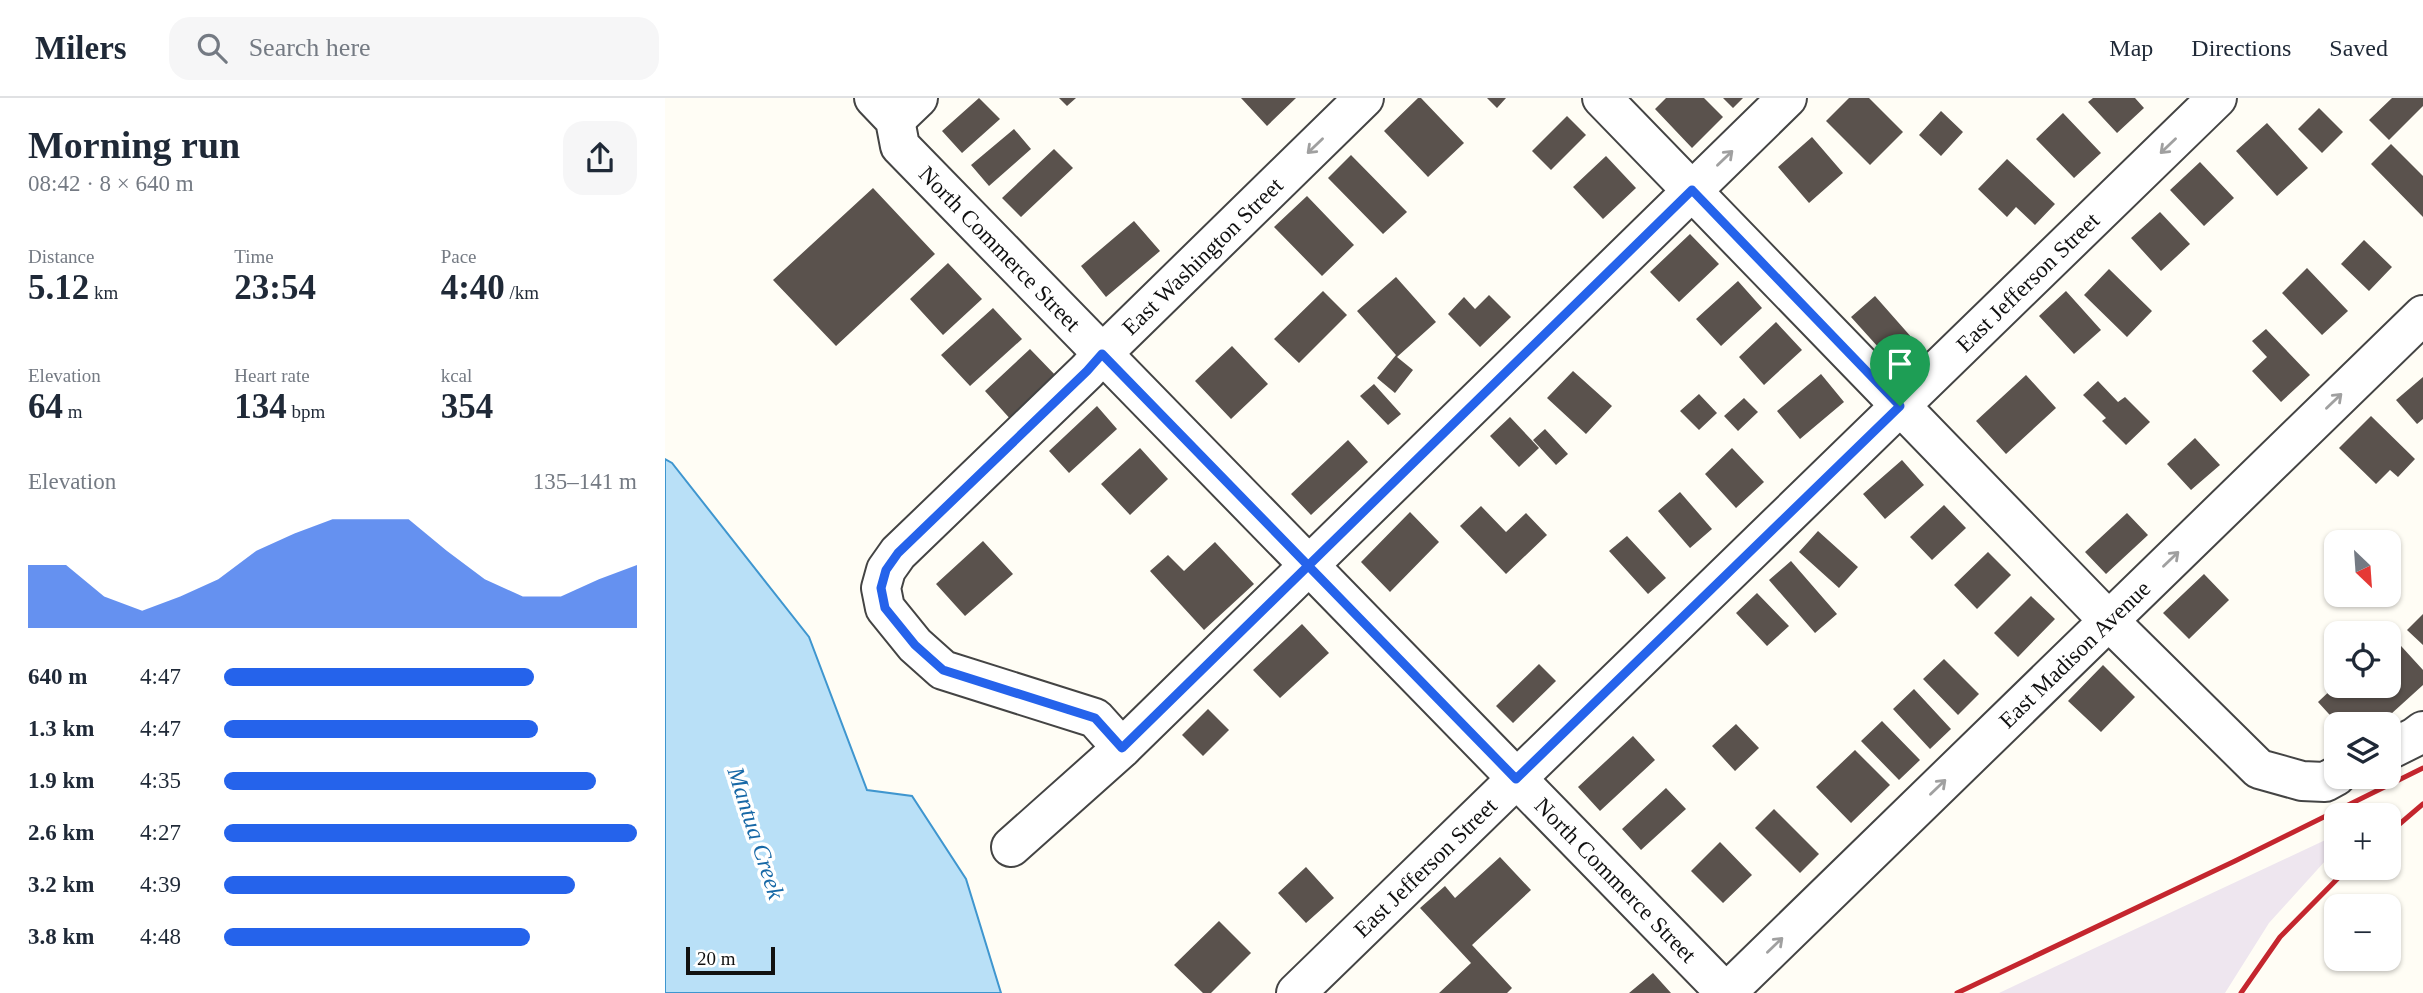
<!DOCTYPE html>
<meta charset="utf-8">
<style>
:root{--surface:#fff;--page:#f6f6f7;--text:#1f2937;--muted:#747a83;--line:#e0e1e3;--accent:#2563eb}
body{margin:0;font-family:"Times New Roman",serif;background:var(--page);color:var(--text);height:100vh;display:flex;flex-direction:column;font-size:26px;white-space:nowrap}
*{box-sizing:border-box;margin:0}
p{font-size:23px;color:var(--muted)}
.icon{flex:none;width:38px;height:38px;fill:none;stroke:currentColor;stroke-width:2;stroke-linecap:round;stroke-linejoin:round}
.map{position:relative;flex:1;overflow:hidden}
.side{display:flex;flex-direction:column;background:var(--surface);width:665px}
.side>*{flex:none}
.needle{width:46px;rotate:155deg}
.buttons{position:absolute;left:1659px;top:432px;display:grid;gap:14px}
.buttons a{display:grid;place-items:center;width:77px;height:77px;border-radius:14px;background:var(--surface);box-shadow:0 2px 5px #0004;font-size:35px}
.scale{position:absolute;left:21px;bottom:18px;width:89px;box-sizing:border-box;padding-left:7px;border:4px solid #111;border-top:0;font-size:19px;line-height:24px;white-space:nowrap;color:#111;-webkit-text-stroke:5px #fff;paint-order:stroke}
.pin{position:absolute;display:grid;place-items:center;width:60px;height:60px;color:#fff;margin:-72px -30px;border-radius:50% 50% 50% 0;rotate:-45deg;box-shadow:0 0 7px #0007}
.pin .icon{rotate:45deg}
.round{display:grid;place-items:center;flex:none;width:74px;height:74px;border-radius:21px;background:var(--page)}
.overview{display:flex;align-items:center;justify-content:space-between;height:119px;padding:0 28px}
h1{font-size:38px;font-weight:800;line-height:52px}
.metrics{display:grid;grid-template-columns:repeat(3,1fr);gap:10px;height:119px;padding:7px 28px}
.metrics div{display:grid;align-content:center}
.metrics b{font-size:35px;font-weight:800}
.metrics small{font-size:19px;font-weight:400}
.metrics p{font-size:19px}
.chart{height:196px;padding:14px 28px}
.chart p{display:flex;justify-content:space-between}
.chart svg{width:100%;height:126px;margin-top:7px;fill:var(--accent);opacity:.7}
ul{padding:0 28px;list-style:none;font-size:23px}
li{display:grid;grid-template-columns:112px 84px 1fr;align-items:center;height:52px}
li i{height:18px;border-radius:9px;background:var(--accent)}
header{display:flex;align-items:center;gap:42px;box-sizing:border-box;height:98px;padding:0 35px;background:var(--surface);border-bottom:2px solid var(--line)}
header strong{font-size:33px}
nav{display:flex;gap:38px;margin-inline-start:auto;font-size:24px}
.search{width:490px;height:63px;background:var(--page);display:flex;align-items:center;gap:18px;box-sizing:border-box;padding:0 24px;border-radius:21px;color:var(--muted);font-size:26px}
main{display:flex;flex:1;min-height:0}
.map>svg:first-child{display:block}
.industrial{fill:#eee6ef}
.water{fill:#b9e0f7;stroke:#3f96cf;stroke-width:2}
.building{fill:#5a524d}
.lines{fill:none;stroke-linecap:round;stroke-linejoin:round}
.minor-casing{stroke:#444;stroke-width:42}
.minor{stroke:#fff;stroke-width:38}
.rail{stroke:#c4262e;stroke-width:5}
.oneway{stroke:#a0a0a0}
.route-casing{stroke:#fff;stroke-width:14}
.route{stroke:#2563eb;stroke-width:9}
.labels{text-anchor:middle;stroke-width:7;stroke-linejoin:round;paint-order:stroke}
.street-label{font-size:23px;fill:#111;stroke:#fff}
.water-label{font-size:24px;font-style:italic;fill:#1768a6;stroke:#fff}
</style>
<header>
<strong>Milers</strong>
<div class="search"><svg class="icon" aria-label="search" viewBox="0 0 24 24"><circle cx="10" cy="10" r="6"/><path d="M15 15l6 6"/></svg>Search here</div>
<nav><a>Map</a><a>Directions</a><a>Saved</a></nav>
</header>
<main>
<section class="side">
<div class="overview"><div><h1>Morning run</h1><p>08:42 · 8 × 640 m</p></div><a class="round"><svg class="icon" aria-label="share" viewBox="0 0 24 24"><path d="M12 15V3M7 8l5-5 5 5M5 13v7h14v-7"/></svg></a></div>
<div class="metrics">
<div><p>Distance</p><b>5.12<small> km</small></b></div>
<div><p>Time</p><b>23:54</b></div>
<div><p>Pace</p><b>4:40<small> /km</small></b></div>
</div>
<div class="metrics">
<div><p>Elevation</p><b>64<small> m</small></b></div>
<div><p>Heart rate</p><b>134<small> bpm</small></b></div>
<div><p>kcal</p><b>354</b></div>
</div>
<div class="chart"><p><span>Elevation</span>135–141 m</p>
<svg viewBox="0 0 160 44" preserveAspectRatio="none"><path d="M0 44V22L10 22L20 33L30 38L40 33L50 27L60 17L70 11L80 6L90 6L100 6L110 17L120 27L130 33L140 33L150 27L160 22V44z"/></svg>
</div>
<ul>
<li><b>640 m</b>4:47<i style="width:75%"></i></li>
<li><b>1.3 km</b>4:47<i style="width:76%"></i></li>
<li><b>1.9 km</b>4:35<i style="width:90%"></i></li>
<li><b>2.6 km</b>4:27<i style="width:100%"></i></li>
<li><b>3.2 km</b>4:39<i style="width:85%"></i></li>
<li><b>3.8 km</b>4:48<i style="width:74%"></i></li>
</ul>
</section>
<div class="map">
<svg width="1758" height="895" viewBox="0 0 1758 895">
<rect width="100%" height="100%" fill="#fffdf5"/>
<path class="industrial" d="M1671,737V751L1604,825L1560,895H1334Z"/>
<path class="water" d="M0,361L7,365L144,539L202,692L247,698L301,781L336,895H0Z"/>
<path class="building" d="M314,0L335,21L297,55L277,33Z
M394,0H411L402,8Z
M576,0H631L602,28Z
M753,0H756L799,45L763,79L719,33Z
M822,0H841L832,10Z
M1001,0H1039L1058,19L1027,50L990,11Z
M1058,0H1078L1068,10Z
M1184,0H1204L1238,34L1205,67L1161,23Z
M1428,0H1470L1479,10L1452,35L1423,4Z
M1727,0H1758V8L1724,42L1704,22Z
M1654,10L1678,34L1657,55L1633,31Z
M1276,13L1298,34L1276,58L1254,37Z
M1398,15L1436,55L1409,80L1371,41Z
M902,18L921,37L886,72L867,53Z
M1602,25L1643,70L1612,98L1571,53Z
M349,31L366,51L324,88L306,67Z
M1147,39L1178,75L1144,105L1113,69Z
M1726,46L1758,78V119L1706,66Z
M389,51L408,70L356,119L337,100Z
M686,57L742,114L718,136L663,80Z
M941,58L971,90L938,121L908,89Z
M1342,61L1390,106L1370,127L1351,109L1342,119L1313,91Z
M1535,64L1569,100L1539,128L1505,92Z
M208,90L270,156L171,248L108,182Z
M642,98L689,147L657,178L609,129Z
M1495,114L1525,146L1496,173L1466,140Z
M469,123L495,153L441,199L416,168Z
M1025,136L1054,166L1014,204L985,174Z
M1699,142L1727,169L1704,193L1676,166Z
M283,165L317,201L278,237L245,201Z
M1642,170L1683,213L1657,237L1617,195Z
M1444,171L1487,213L1462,239L1419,197Z
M731,179L771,224L732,259L748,272L730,295L712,280L731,257L692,213Z
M1073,183L1097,210L1056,248L1031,221Z
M658,193L682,217L634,265L609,241Z
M1401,193L1436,232L1409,256L1374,218Z
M824,197L846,219L815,249L783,216L799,199L810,211Z
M1210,198L1255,249L1232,270L1186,219Z
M328,210L357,241L305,288L276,257Z
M1111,224L1137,252L1099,287L1074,259Z
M1601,231L1645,277L1616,304L1587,273L1602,259L1587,243Z
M567,248L603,286L566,321L530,283Z
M365,251L394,281L348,324L320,293Z
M908,273L947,308L921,336L882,300Z
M1156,276L1179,304L1135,341L1112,313Z
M1361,277L1391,310L1341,356L1311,323Z
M1758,279V321L1752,326L1731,302Z
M1433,283L1453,304L1460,299L1485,324L1461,347L1437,323L1441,320L1418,297Z
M709,286L736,316L723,327L695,298Z
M1034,296L1052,315L1034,332L1015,313Z
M1079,300L1093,314L1073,333L1059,318Z
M432,308L452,331L404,375L384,353Z
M1706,318L1750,361L1733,379L1725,372L1711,386L1674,350Z
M845,319L874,350L854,369L825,338Z
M880,331L903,356L891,367L868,342Z
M1530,340L1555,367L1526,392L1502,366Z
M683,342L703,364L646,417L626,396Z
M475,350L503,381L465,417L436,386Z
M1067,350L1099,384L1071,410L1040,376Z
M1237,362L1259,387L1220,421L1198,396Z
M1015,394L1047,431L1025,450L993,413Z
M1279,407L1301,430L1267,462L1245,439Z
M816,408L841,434L861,415L882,437L841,476L795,428Z
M745,414L774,444L725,494L696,464Z
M1462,415L1483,437L1441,476L1420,454Z
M1153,433L1193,469L1174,490L1134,454Z
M962,438L1001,480L983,496L944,453Z
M318,443L348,476L300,518L271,486Z
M550,444L589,486L539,532L485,473L503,457L519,473Z
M1323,454L1346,477L1312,511L1289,487Z
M1126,463L1172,516L1150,535L1104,482Z
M1539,476L1564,502L1524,541L1498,515Z
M1092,495L1124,528L1102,548L1071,515Z
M1366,498L1390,521L1353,559L1329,535Z
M1758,516V547L1742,532Z
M637,526L664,555L615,600L588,572Z
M1726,537L1758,572V587L1715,626H1673L1653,604L1670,588H1724V539Z
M1279,561L1314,596L1293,617L1258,581Z
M874,566L891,583L848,625L831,608Z
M1438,567L1470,599L1436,634L1403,603Z
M1249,591L1286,631L1265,651L1228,611Z
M543,611L564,632L538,658L517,637Z
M1217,623L1255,662L1234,682L1196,643Z
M1071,626L1094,650L1070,673L1047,648Z
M968,638L990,662L935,713L913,689Z
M1190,652L1225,687L1186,725L1151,689Z
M1001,690L1021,711L976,752L957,731Z
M1109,711L1154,756L1135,775L1090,730Z
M1055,744L1087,777L1058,805L1026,773Z
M835,759L866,792L807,847L847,890L842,895H774L806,865L755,810L780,788L790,800Z
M641,769L669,800L641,825L613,795Z
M554,823L586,855L546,895H538L509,867Z
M988,875L1006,895H964Z"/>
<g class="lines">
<defs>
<g id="minor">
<path id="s1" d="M209,0L230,22L235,48L1061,895L1758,217"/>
<path d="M937,0L1443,522L1594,671L1637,683L1660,684L1671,678"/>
<path d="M230,22L253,0"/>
<path id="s2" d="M457,650L430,620L278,572L250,547L220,510L216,490L221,472L233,455L422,273L437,256L699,0"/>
<path d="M1724,652L1750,639L1758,633"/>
<path d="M346,749L457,650L1122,0"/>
<path id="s3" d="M631,895L1552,0"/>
</g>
</defs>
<use href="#minor" class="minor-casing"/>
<use href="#minor" class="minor"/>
<path class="rail" d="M1724,735L1758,706
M1292,895L1570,763L1758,670
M1576,895L1615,839L1683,770"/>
</g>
<defs><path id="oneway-shaft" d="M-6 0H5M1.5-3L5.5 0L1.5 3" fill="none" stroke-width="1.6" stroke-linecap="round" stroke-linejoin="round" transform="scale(1.75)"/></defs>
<g class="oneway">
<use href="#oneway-shaft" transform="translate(650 48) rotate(136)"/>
<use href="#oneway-shaft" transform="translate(1503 48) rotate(136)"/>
<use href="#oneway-shaft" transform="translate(1060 60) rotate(-44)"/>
<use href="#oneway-shaft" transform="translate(1669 303) rotate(-44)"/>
<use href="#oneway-shaft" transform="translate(1506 461) rotate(-44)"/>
<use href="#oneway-shaft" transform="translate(1273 689) rotate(-44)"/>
<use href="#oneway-shaft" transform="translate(1110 847) rotate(-44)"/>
</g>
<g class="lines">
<defs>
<path id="route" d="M1235,308L851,681L437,256L422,273L233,455L221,472L216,490L220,510L250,547L278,572L430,620L457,650L1027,92L1235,308"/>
</defs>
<use href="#route" class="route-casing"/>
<use href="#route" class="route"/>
</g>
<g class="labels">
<g class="street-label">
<text dy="8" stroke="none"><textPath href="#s1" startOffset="200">North Commerce Street</textPath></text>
<text dy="8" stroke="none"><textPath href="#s2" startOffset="770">East Washington Street</textPath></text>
<text dy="8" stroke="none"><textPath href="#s3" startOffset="1020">East Jefferson Street</textPath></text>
<text dy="8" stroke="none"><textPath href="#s1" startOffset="1726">East Madison Avenue</textPath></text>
<text dy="8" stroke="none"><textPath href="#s3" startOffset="180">East Jefferson Street</textPath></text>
<text dy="8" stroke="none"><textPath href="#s1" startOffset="1082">North Commerce Street</textPath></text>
</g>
<g class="water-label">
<text transform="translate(91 735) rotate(72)" y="8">Mantua Creek</text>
</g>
</g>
</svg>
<div class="buttons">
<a><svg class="needle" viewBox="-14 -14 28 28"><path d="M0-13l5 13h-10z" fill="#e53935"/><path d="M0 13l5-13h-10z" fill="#747a83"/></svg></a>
<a><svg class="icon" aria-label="locate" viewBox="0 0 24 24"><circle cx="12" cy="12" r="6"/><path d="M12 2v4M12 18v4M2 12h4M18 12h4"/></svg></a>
<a><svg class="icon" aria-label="layers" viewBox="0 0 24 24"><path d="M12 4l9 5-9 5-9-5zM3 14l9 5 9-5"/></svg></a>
<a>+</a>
<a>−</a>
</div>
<div class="scale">20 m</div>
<div class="pin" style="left:1235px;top:308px;background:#1e9e55"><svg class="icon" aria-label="arrive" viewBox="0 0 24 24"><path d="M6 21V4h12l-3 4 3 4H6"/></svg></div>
</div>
</main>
